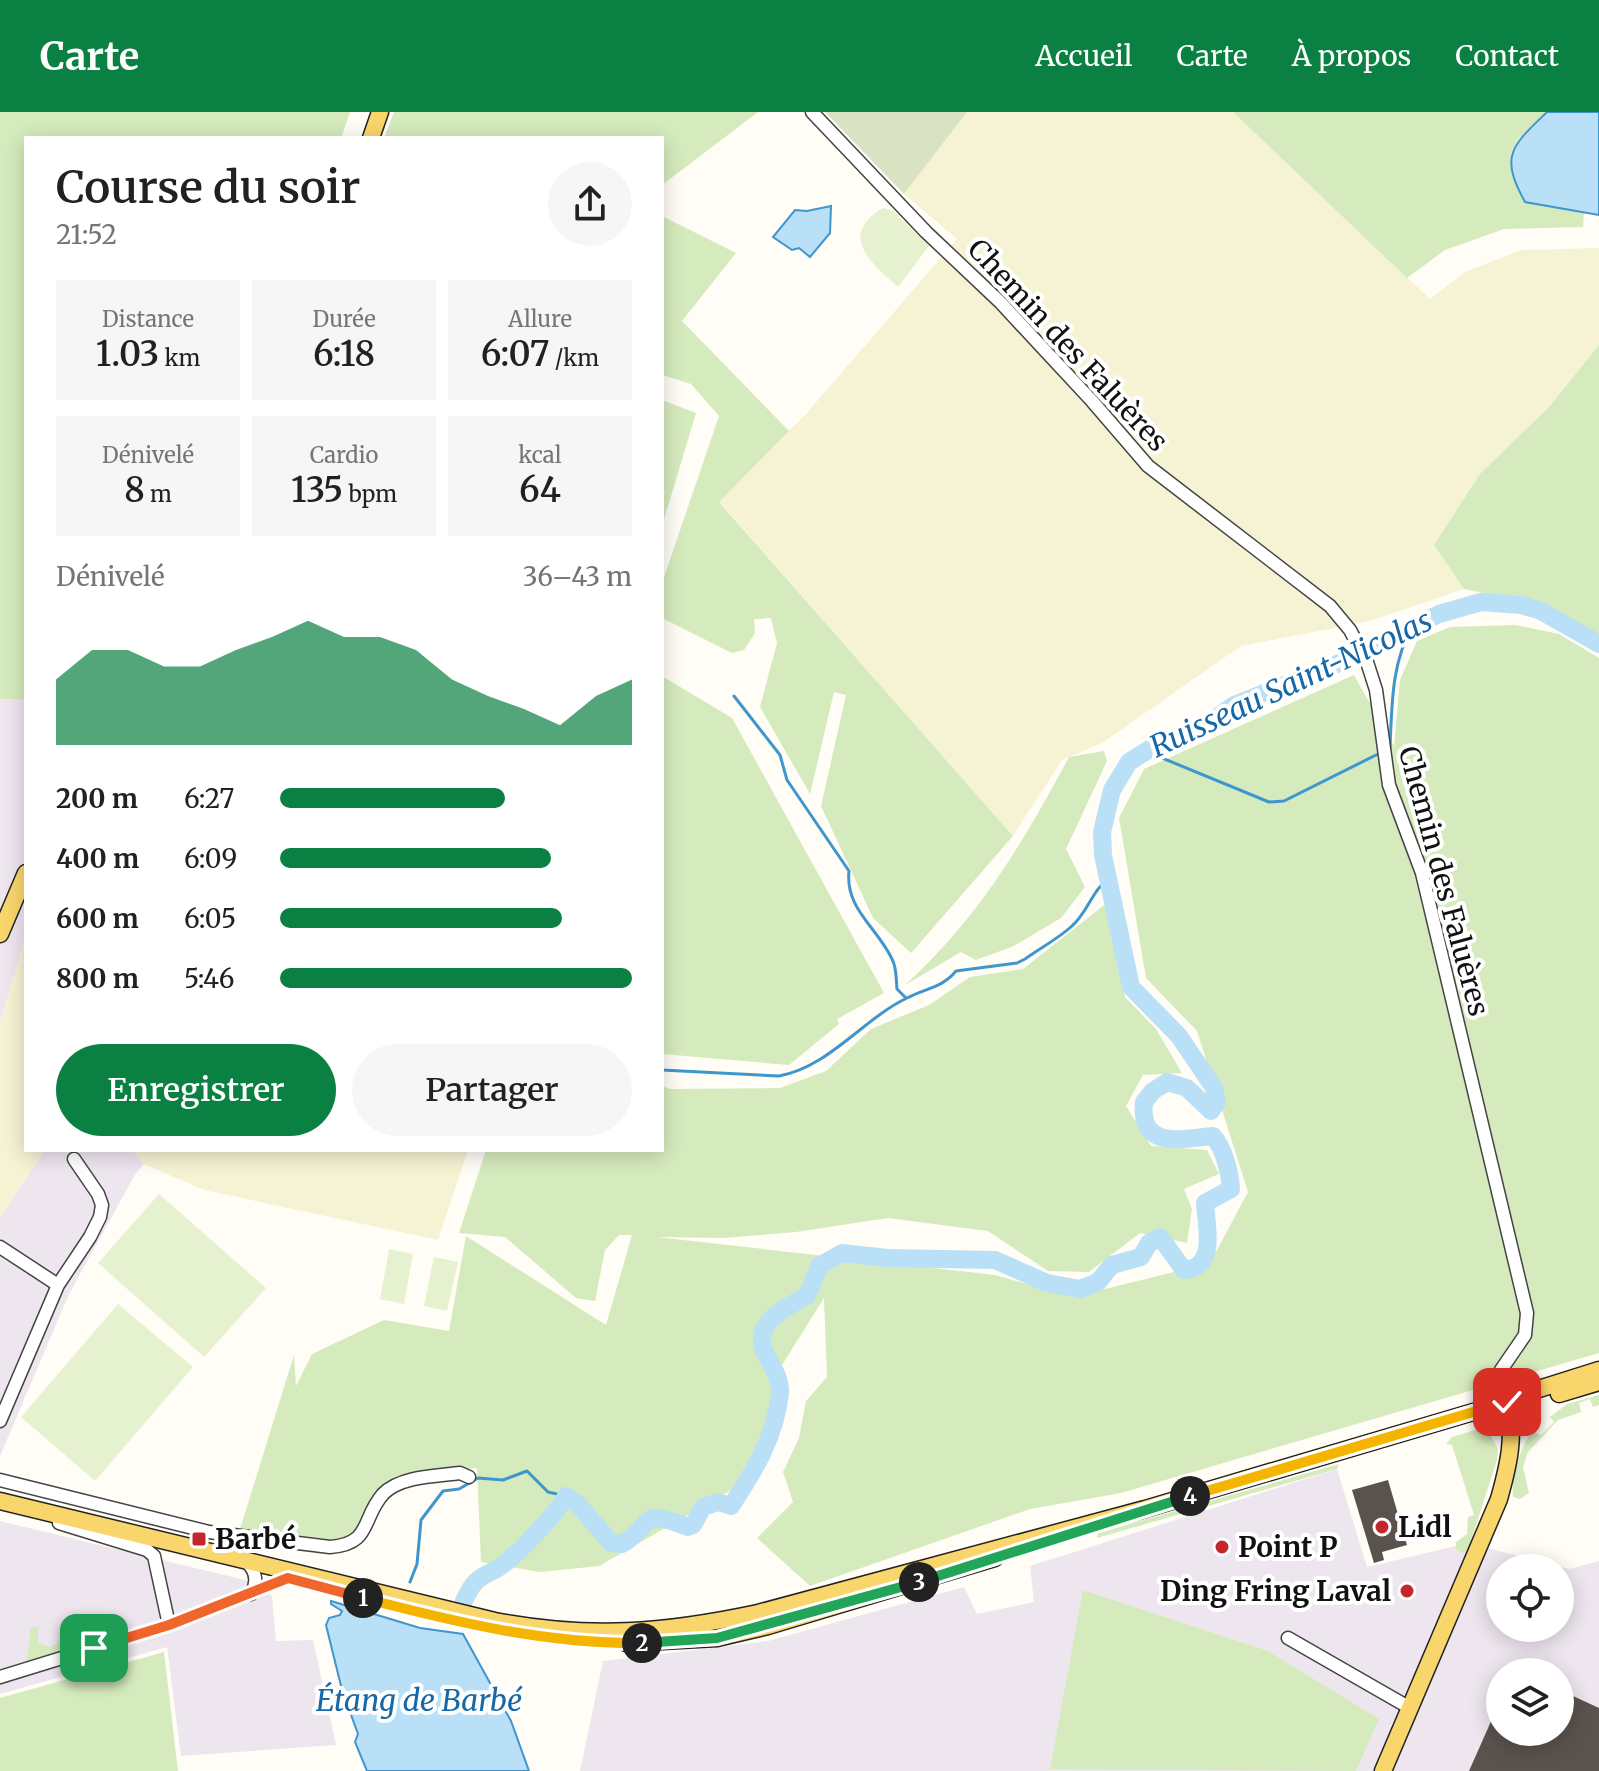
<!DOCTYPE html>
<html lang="fr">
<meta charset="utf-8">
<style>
:root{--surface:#fff;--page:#f6f6f6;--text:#202124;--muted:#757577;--accent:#0b8043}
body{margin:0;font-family:Merriweather,serif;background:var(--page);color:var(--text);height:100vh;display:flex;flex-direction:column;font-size:30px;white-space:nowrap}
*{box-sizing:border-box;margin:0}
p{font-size:26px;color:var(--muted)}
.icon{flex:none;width:44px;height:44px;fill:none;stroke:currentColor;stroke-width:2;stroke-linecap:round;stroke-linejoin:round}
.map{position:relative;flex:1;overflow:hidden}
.sheet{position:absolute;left:24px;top:24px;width:640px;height:1016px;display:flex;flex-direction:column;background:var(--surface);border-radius:0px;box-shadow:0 4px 20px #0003}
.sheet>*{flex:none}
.buttons{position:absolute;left:1486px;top:1442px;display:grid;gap:16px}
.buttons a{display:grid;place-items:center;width:88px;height:88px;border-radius:50%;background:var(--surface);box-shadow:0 4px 20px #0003;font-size:40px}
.pin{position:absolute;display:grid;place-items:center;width:68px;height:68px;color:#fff;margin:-34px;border-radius:16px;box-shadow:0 4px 12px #0006}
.km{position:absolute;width:40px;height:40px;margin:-20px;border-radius:50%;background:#222;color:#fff;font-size:22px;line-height:40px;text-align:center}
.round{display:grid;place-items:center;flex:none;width:84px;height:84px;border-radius:42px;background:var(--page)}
.overview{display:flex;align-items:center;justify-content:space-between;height:136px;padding:0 32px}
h1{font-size:44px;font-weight:600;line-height:60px}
.metrics{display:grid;grid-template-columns:repeat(3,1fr);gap:12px;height:136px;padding:8px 32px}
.metrics div{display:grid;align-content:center;border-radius:0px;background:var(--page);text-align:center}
.metrics b{font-size:34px;font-weight:600}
.metrics small{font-size:22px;font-weight:400}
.metrics p{font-size:22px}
.chart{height:224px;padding:16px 32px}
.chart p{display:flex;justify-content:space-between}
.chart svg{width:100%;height:144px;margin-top:8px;fill:var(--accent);opacity:.7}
.primary-button{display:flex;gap:16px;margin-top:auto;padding:16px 32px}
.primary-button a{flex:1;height:92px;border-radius:48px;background:var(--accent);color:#fff;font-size:32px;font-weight:600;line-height:92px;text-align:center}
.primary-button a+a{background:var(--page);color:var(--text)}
ul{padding:0 32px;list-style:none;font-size:26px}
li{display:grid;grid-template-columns:128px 96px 1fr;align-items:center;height:60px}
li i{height:20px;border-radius:10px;background:var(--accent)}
header{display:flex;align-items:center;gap:48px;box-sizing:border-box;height:112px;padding:0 40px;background:var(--accent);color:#fff}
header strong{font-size:38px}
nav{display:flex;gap:44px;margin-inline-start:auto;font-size:28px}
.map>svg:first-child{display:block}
.industrial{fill:#eee6ef;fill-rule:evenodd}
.farmland{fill:#f6f3d4}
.green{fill:#d5ebbd}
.cemetery{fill:#d9e3c4}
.pitch{fill:#e6f2cf}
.water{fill:#b9e0f7;stroke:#3f96cf;stroke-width:2}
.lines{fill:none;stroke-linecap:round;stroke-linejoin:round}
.stream{stroke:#3f96cf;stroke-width:3}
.river{stroke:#b9e0f7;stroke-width:18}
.building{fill:#5a524d}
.minor-casing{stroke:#444;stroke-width:15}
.major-casing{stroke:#222;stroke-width:19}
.minor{stroke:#fff;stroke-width:12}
.major{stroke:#f9d66b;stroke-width:16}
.split-1-casing{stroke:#fff;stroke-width:16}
.split-2-casing{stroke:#fff;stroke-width:16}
.split-3-casing{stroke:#fff;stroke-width:16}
.split-4-casing{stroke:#fff;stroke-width:16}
.split-5-casing{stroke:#fff;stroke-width:16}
.split-1{stroke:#f0652b;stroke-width:10}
.split-2{stroke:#f5b400;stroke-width:10}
.split-3{stroke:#22a559;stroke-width:10}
.split-4{stroke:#22a559;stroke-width:10}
.split-5{stroke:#f5b400;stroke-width:10}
.poi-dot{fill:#c4262e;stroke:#fff;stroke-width:3}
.labels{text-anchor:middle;stroke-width:8;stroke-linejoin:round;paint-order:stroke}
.street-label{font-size:28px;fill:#111;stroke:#fff}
.poi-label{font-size:28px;font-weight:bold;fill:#111;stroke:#fff;text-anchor:start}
.water-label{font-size:30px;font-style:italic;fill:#1768a6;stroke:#fff}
</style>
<header>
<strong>Carte</strong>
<nav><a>Accueil</a><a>Carte</a><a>À propos</a><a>Contact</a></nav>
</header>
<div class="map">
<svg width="1599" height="1659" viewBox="0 0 1599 1659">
<rect width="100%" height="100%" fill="#fffdf5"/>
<path class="industrial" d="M0,587L26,588V823L0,911Z
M44,1038H133L144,1052L136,1061L69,1182L0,1344V1105Z
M1337,1357L1367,1455L1468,1431L1569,1457L1599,1449V1659H580L603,1549L768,1529L964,1475L977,1502L1034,1490L1030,1454ZM1500,1456H1560V1516H1500ZM1500,1560H1560V1620H1500Z
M0,1409L245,1468L272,1484L276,1529L313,1528L336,1633L181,1644L167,1535L0,1582Z"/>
<path class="farmland" d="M967,0H1233L1430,187L1467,159L1521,138L1599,136V233L1434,433L1464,477L1370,509L1241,534L1102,631L1062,648L1013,724L719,389L806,302L957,127L904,82Z
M26,823V1038H44L0,1105V911Z
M133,1038H468L438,1128L204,1078L144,1052Z"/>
<path class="green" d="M0,0H350L341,26H26V588L0,587Z
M394,0H758L662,73V26H384Z
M1233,0H1547L1518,27L1511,41L1525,90L1584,101L1583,115L1504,117L1445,138L1407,166Z
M662,104L736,141L682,209L789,319L719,390L1013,724L911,841L873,806L821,694L846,583L834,580L810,682L760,595L777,531L771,506L754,507L755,521L744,538L732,541L662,506V471L719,304L691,272L662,263Z
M1599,233V524L1547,494L1464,477L1434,433L1480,362L1547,297Z
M662,288L696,301L662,414Z
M1515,513L1559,522L1599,546V1241L1121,1381L1030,1397L810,1474L757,1426L793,1390L783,1360L799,1326L806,1289L827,1265L824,1186L782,1253L768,1315L735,1376L599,1454L540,1460L481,1450L477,1356L398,1363L380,1375L352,1426L345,1429L240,1417L294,1243L296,1274L312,1242L384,1208L449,1219L466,1124L606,1213L632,1123H619L605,1138L595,1189L576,1186L505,1125L459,1121L486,1038H662V974L670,977L780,976L826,959L871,917L929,893L970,865L1023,857L1108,790L1125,885L1156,917L1182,961L1143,963L1126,994L1151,1034L1207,1038L1219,1062L1184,1077L1192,1097L1187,1131L1140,1121L1089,1160L1048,1159L988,1119L888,1106L796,1120L724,1126L656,1125L995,1163L1073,1185L1210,1151L1248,1080L1197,919L1146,866L1119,706L1144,657L1354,563L1394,634L1400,568L1417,529L1450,515Z
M662,564L732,606L884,881L837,907L839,912L789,953L662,942Z
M1104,639L1107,649L1066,737L1085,775L1061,806L1014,834L976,848L961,840L905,873C978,807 1023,731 1069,645Z
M1599,1283V1293L1593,1295L1590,1287L1579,1291L1581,1300L1558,1308L1528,1340L1523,1355L1529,1381L1520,1387L1513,1385C1511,1365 1520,1334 1533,1319L1541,1323L1554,1310L1550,1305L1567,1292Z
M1478,1317L1491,1324L1498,1337L1497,1348L1468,1438L1461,1441L1456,1437V1430L1467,1422L1468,1405L1474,1403L1452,1333L1446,1332L1452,1325Z
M1339,1352L1337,1357L1097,1426L1098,1421Z
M1083,1478L1268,1539L1379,1607L1356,1659L1050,1657Z
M31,1515H38V1531L50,1535L67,1526L73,1531V1536L32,1550L27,1548Z
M164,1540L178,1659H0V1586Z"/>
<path class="cemetery" d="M825,0H967L904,82Z"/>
<path class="pitch" d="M883,96L892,98L929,134L898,175C871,151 837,123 883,96Z
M159,1082L266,1176L204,1245L98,1151Z
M389,1137L413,1142L404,1192L380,1187Z
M434,1145L458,1150L447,1199L424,1194Z
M118,1192L193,1255L95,1369L21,1305Z"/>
<path class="water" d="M1547,0H1599V103L1525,90C1499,43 1512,34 1547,0Z
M831,94L830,121L810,145L799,136L792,138L773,125L795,98L807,99Z
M331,1489L420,1516L463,1522L511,1609L529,1659H367L355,1630L358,1622L342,1578L326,1513L329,1506L340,1503L342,1499L331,1492Z"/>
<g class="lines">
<path class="stream" d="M734,584L780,643L787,668L849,759C845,797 877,815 892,847C897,856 896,868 897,877L905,885
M1390,636C1392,595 1391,552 1412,515
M1145,639L1269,690L1284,689L1380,641
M662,958L779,964C829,955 863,907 907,886C926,876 942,876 956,859L1017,851L1025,847C1040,836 1058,827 1072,814C1088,800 1092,778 1110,765
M410,1470L417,1452L421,1408L443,1379L459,1377L478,1366L503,1368L527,1359L548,1380L566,1384"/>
<path class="river" d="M464,1489C474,1467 478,1467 498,1456C516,1445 556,1402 566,1384L577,1391L611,1431L622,1432C656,1412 635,1395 688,1415L693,1413L703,1395L718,1390L731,1394C755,1358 775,1325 780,1281C781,1269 774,1257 768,1247C748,1213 782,1197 807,1184L819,1154L842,1141L888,1146L995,1148L1047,1171L1080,1177L1098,1170L1112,1153L1141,1145L1149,1131L1160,1125L1184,1158C1218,1155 1206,1113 1205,1091L1231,1077C1230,1061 1224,1036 1213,1024C1182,1027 1139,1038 1144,990L1153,979L1167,970L1187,976L1211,999L1217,990L1214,976L1179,924L1131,875L1103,743L1102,720L1112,678L1129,650L1158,632L1202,616L1234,593L1347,548L1439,502L1481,490L1521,493L1541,499L1599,532"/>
</g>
<path class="building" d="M1388,1368L1407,1433L1382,1440L1384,1448L1374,1451L1352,1378Z
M1560,1578L1599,1596V1659H1469L1500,1589V1620H1560Z"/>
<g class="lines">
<defs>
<path id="minor" d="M812,0L926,120L1000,190L1092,289L1148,354L1330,494L1350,518L1367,550L1376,578L1389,673L1422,761L1527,1201L1525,1223L1501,1258L1507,1290
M0,1135L58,1173
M0,1309L58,1173L90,1125L100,1105L102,1093L98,1082L74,1047
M0,1368L209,1420L330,1435C372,1432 361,1407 383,1382C400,1364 437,1364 460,1361L469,1365
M59,1411L147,1438L154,1444L169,1513
M243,1447C255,1456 259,1469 251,1482
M1288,1526L1410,1596
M0,1565L169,1513L288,1466"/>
<path id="major" d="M371,26L380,0
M0,822L26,761
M1559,1282L1599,1270
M0,1389L495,1509C590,1527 664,1521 758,1501L1145,1397L1507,1290L1523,1282L1599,1258
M626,1531L717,1526L768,1514L995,1446
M1383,1659L1499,1387C1508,1355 1516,1323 1507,1290"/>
</defs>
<use href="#minor" class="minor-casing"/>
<use href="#major" class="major-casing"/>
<use href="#minor" class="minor"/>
<use href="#major" class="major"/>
</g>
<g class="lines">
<defs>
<path id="split-1" d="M94,1536L169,1513L288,1466L363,1486"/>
<path id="split-2" d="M363,1486C455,1510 546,1532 642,1531"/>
<path id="split-3" d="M642,1531L717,1526L919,1470"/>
<path id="split-4" d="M919,1470L1190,1384"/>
<path id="split-5" d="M1190,1384L1507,1290"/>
</defs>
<use href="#split-1" class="split-1-casing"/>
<use href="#split-2" class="split-2-casing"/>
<use href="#split-3" class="split-3-casing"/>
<use href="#split-4" class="split-4-casing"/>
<use href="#split-5" class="split-5-casing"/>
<use href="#split-1" class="split-1"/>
<use href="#split-2" class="split-2"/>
<use href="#split-3" class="split-3"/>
<use href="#split-4" class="split-4"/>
<use href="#split-5" class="split-5"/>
</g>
<g class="poi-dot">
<circle cx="1382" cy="1415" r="8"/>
<rect x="191" y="1419" width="16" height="16" rx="4"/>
<circle cx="1222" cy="1435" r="8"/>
<circle cx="1407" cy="1479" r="8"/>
</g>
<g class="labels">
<g class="street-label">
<text transform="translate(1068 233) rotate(47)" y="10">Chemin des Faluères</text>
<text transform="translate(1444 769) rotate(75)" y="10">Chemin des Faluères</text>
</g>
<g class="poi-label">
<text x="1398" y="1425">Lidl</text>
<text x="215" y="1437">Barbé</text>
<text x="1238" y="1445">Point P</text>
<text x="1391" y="1489" text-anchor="end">Ding Fring Laval</text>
</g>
<g class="water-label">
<text transform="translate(1291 572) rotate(-25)" y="10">Ruisseau Saint-Nicolas</text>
<text x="419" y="1599">Étang de Barbé</text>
</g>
</g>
</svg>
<div class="buttons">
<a><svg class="icon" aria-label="locate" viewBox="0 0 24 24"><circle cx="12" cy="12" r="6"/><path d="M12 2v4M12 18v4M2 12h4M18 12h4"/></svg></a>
<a><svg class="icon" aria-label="layers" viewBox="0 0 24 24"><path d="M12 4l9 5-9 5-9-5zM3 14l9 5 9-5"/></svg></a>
</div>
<div class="pin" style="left:94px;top:1536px;background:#1e9e55"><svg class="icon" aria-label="arrive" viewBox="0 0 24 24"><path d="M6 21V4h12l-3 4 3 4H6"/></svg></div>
<div class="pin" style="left:1507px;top:1290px;background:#d93025"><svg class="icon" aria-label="check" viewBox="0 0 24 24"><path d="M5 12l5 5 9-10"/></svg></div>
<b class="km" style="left:363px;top:1486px">1</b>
<b class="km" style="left:642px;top:1531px">2</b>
<b class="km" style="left:919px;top:1470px">3</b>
<b class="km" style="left:1190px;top:1384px">4</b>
<section class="sheet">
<div class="overview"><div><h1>Course du soir</h1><p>21:52</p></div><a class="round"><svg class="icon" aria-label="share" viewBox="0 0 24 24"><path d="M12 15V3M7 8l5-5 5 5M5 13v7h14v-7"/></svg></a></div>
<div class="metrics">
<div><p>Distance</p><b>1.03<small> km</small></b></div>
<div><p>Durée</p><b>6:18</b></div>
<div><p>Allure</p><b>6:07<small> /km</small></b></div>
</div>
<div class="metrics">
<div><p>Dénivelé</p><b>8<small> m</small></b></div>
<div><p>Cardio</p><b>135<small> bpm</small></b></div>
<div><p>kcal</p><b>64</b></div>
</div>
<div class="chart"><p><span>Dénivelé</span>36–43 m</p>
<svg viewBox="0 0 160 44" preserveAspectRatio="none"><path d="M0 44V24L10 15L20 15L30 20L40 20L50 15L60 11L70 6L80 11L90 11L100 15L110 24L120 29L130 33L140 38L150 29L160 24V44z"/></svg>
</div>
<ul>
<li><b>200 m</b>6:27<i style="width:64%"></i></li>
<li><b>400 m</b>6:09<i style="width:77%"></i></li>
<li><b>600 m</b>6:05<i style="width:80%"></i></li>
<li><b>800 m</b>5:46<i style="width:100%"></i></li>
</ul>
<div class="primary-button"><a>Enregistrer</a><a>Partager</a></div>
</section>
</div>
